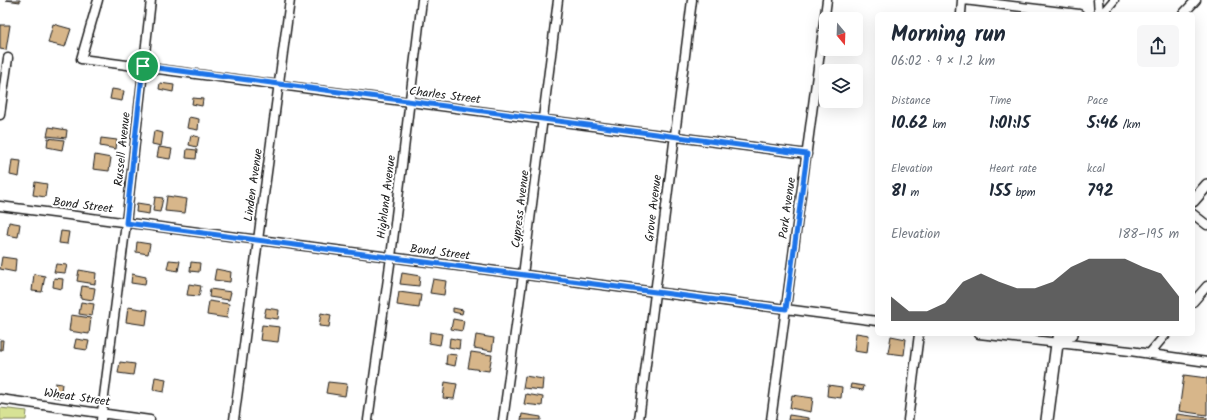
<!DOCTYPE html>
<meta charset="utf-8">
<style>
:root{--surface:#fff;--page:#f6f6f7;--text:#1f2937;--muted:#747a83;--accent:#1c1c1c}
body{margin:0;font-family:Kalam,sans-serif;background:var(--page);color:var(--text);height:100vh;display:flex;flex-direction:column;font-size:15px;white-space:nowrap}
*{box-sizing:border-box;margin:0}
p{font-size:13px;color:var(--muted)}
.icon{flex:none;width:22px;height:22px;fill:none;stroke:currentColor;stroke-width:2;stroke-linecap:round;stroke-linejoin:round}
.map{position:relative;flex:1;overflow:hidden}
.sheet{position:absolute;left:875px;top:12px;width:320px;height:324px;display:flex;flex-direction:column;background:var(--surface);border-radius:6px;box-shadow:0 4px 16px #0002}
.sheet>*{flex:none}
.needle{width:26px;rotate:161deg}
.tools{position:absolute;left:819px;top:12px;display:grid;gap:8px}
.tools a{display:grid;place-items:center;width:44px;height:44px;border-radius:6px;background:var(--surface);box-shadow:0 4px 16px #0002;font-size:20px}
.pin{position:absolute;display:grid;place-items:center;width:34px;height:34px;color:#fff;margin:-17px;border:2px solid #fff;border-radius:50%;box-shadow:0 1px 4px #0007}
.round{display:grid;place-items:center;flex:none;width:42px;height:42px;border-radius:6px;background:var(--page)}
.headline{display:flex;align-items:center;justify-content:space-between;height:68px;padding:0 16px}
h1{font-size:22px;font-weight:600;line-height:30px}
.figures{display:grid;grid-template-columns:repeat(3,1fr);gap:6px;height:68px;padding:4px 16px}
.figures div{display:grid;align-content:center}
.figures b{font-size:17px;font-weight:600}
.figures small{font-size:11px;font-weight:400}
.figures p{font-size:11px}
.chart{height:112px;padding:8px 16px}
.chart p{display:flex;justify-content:space-between}
.chart svg{width:100%;height:72px;margin-top:4px;fill:var(--accent);opacity:.7}
.map>svg:first-child{display:block}
.green{fill:#d7e295;stroke:#7a7f58}
.building{fill:#d7b68a;stroke:#1c1c1c}
.lines{fill:none;stroke-linecap:round;stroke-linejoin:round}
.minor-casing{stroke:#1c1c1c;stroke-width:11}
.secondary-casing{stroke:#1c1c1c;stroke-width:14}
.minor{stroke:#fff;stroke-width:8}
.secondary{stroke:#fff;stroke-width:11}
.route-casing{stroke:#fff;stroke-width:8}
.route{stroke:#1a73e8;stroke-width:5}
.labels{text-anchor:middle;stroke-width:4;stroke-linejoin:round;paint-order:stroke}
.street-label{font-size:12px;fill:#1c1c1c;stroke:#fff}
</style>
<div class="map">
<svg width="1207" height="420" viewBox="0 0 1207 420">
<rect width="100%" height="100%" fill="#fff"/>
<filter id="ink" filterUnits="userSpaceOnUse"><feTurbulence type="fractalNoise" baseFrequency=".025" numOctaves="2"/><feDisplacementMap in="SourceGraphic" scale="8" xChannelSelector="R" yChannelSelector="G"/><feConvolveMatrix kernelMatrix="1 2 1 2 8 2 1 2 1" color-interpolation-filters="sRGB"/></filter>
<g filter="url(#ink)">
<path class="green" d="M0,408L27,411L26,420H0Z"/>
<path class="building" d="M6,0H20V2Z
M53,24L71,29L65,47L48,43Z
M0,25H10L6,50L0,49Z
M160,83L174,85L173,92L159,89Z
M112,89L124,91L122,101L110,99Z
M193,98L203,99L202,106L192,104Z
M189,117L199,119L198,130L187,128Z
M49,127L67,130L66,138L47,136Z
M154,131L163,133L161,146L152,144Z
M191,135L199,137L197,147L189,145Z
M48,138L64,140L62,150L47,147Z
M101,138L117,140L116,149L100,146Z
M159,147L172,149L170,159L157,157Z
M187,149L197,150L196,159L186,158Z
M95,155L111,158L109,171L93,169Z
M12,160L21,161L19,177L10,175Z
M35,182L47,184L45,197L33,195Z
M167,196L187,199L185,213L165,211Z
M155,197L163,198L160,212L153,211Z
M137,203L150,205L149,214L136,212Z
M9,222L20,224L18,237L7,235Z
M61,231L69,232L67,244L59,243Z
M137,242L150,244L148,254L136,252Z
M2,257L16,259L15,272L0,269Z
M169,260L180,261L178,271L167,269Z
M191,262L200,263L199,272L190,271Z
M56,264L67,265L65,273L54,272Z
M216,269L231,272L230,282L214,280Z
M79,270L96,273L95,284L77,281Z
M402,273L420,276L419,286L400,284Z
M34,274L45,276L42,292L32,291Z
M132,274L146,277L145,285L131,283Z
M54,278L63,279L62,289L53,287Z
M433,279L446,281L444,295L430,293Z
M189,284L201,286L199,296L187,295Z
M82,286L95,288L93,300L80,298Z
M210,289L231,292L229,300L209,297Z
M399,292L421,295L419,308L397,305Z
M209,301L229,304L227,318L207,315Z
M81,302L94,304L92,316L79,314Z
M128,307L148,310L146,325L126,322Z
M266,308L279,310L278,319L264,317Z
M453,308L463,310L462,314L453,312Z
M321,313L331,315L329,327L319,326Z
M71,315L91,318L89,334L69,331Z
M453,319L464,321L462,331L451,329Z
M262,325L280,327L278,342L260,340Z
M430,332L442,334L440,345L429,343Z
M856,333L869,335L867,353L854,351Z
M476,335L494,338L492,351L474,348Z
M891,336L906,339L904,355L888,353Z
M450,338L460,340L459,349L449,347Z
M76,339L89,341L87,350L74,348Z
M0,340H3L2,350H0Z
M471,352L492,355L489,371L468,368Z
M447,354L457,355L455,366L446,364Z
M120,362L135,364L133,375L118,373Z
M1184,375L1207,378V415L1179,411Z
M525,376L543,379L542,390L523,388Z
M155,377L166,379L164,392L153,390Z
M328,382L347,384L345,396L326,393Z
M445,382L457,384L454,399L443,398Z
M55,383L62,384L60,398L53,397Z
M851,384L864,386L863,390L850,388Z
M828,385L842,387L841,398L827,396Z
M526,394L543,397L542,406L524,404Z
M792,395L813,398L811,412L790,408Z
M522,414L541,417V420H521Z
M1177,414L1207,418V420H1176Z
M789,415L809,418V420H788Z"/>
<g class="lines">
<defs>
<path id="minor" d="M98,0L81,59L807,154
M964,0L1079,14
M1098,0L1099,14
M961,14L962,0
M1102,14L1114,0
M1183,14L1196,0
M0,115L8,58
M0,206L877,321
M1193,214L1207,225
M1193,302L1207,286
M979,334L1130,351L1207,362
M1057,344L1058,334
M1149,354L1166,334
M0,399L150,420
M101,420L126,223L151,0
M234,420L290,0
M368,420L391,257L422,0
M503,420L523,275L558,0
M639,420L692,0
M771,420L827,0
M908,420L919,334"/>
<path id="secondary" d="M1193,201L1207,185
M1047,420L1057,344L1072,334"/>
</defs>
<use href="#minor" class="minor-casing"/>
<use href="#secondary" class="secondary-casing"/>
<use href="#minor" class="minor"/>
<use href="#secondary" class="secondary"/>
</g>
</g>
<g class="lines" filter="url(#ink)">
<defs>
<path id="route" d="M143,66L807,154L786,309L126,223Z"/>
</defs>
<use href="#route" class="route-casing"/>
<use href="#route" class="route"/>
</g>
<g class="labels">
<g class="street-label">
<text transform="translate(445 95) rotate(7)" y="4">Charles Street</text>
<text transform="translate(122 149) rotate(-84)" y="4">Russell Avenue</text>
<text transform="translate(253 185) rotate(-82)" y="4">Linden Avenue</text>
<text transform="translate(386 197) rotate(-83)" y="4">Highland Avenue</text>
<text transform="translate(83 205) rotate(7)" y="4">Bond Street</text>
<text transform="translate(653 208) rotate(-83)" y="4">Grove Avenue</text>
<text transform="translate(787 208) rotate(-82)" y="4">Park Avenue</text>
<text transform="translate(520 209) rotate(-83)" y="4">Cypress Avenue</text>
<text transform="translate(440 252) rotate(7)" y="4">Bond Street</text>
<text transform="translate(77 397) rotate(8)" y="4">Wheat Street</text>
</g>
</g>
</svg>
<div class="tools">
<a><svg class="needle" viewBox="-14 -14 28 28"><path d="M0-13l5 13h-10z" fill="#e53935"/><path d="M0 13l5-13h-10z" fill="#747a83"/></svg></a>
<a><svg class="icon" aria-label="layers" viewBox="0 0 24 24"><path d="M12 4l9 5-9 5-9-5zM3 14l9 5 9-5"/></svg></a>
</div>
<div class="pin" style="left:143px;top:66px;background:#1e9e55"><svg class="icon" aria-label="arrive" viewBox="0 0 24 24"><path d="M6 21V4h12l-3 4 3 4H6"/></svg></div>
<section class="sheet">
<div class="headline"><div><h1>Morning run</h1><p>06:02 · 9 × 1.2 km</p></div><a class="round"><svg class="icon" aria-label="share" viewBox="0 0 24 24"><path d="M12 15V3M7 8l5-5 5 5M5 13v7h14v-7"/></svg></a></div>
<div class="figures">
<div><p>Distance</p><b>10.62<small> km</small></b></div>
<div><p>Time</p><b>1:01:15</b></div>
<div><p>Pace</p><b>5:46<small> /km</small></b></div>
</div>
<div class="figures">
<div><p>Elevation</p><b>81<small> m</small></b></div>
<div><p>Heart rate</p><b>155<small> bpm</small></b></div>
<div><p>kcal</p><b>792</b></div>
</div>
<div class="chart"><p><span>Elevation</span>188–195 m</p>
<svg viewBox="0 0 160 44" preserveAspectRatio="none"><path d="M0 44V29L10 38L20 38L30 33L40 20L50 15L60 20L70 24L80 24L90 20L100 11L110 6L120 6L130 6L140 11L150 15L160 29V44z"/></svg>
</div>
</section>
</div>
